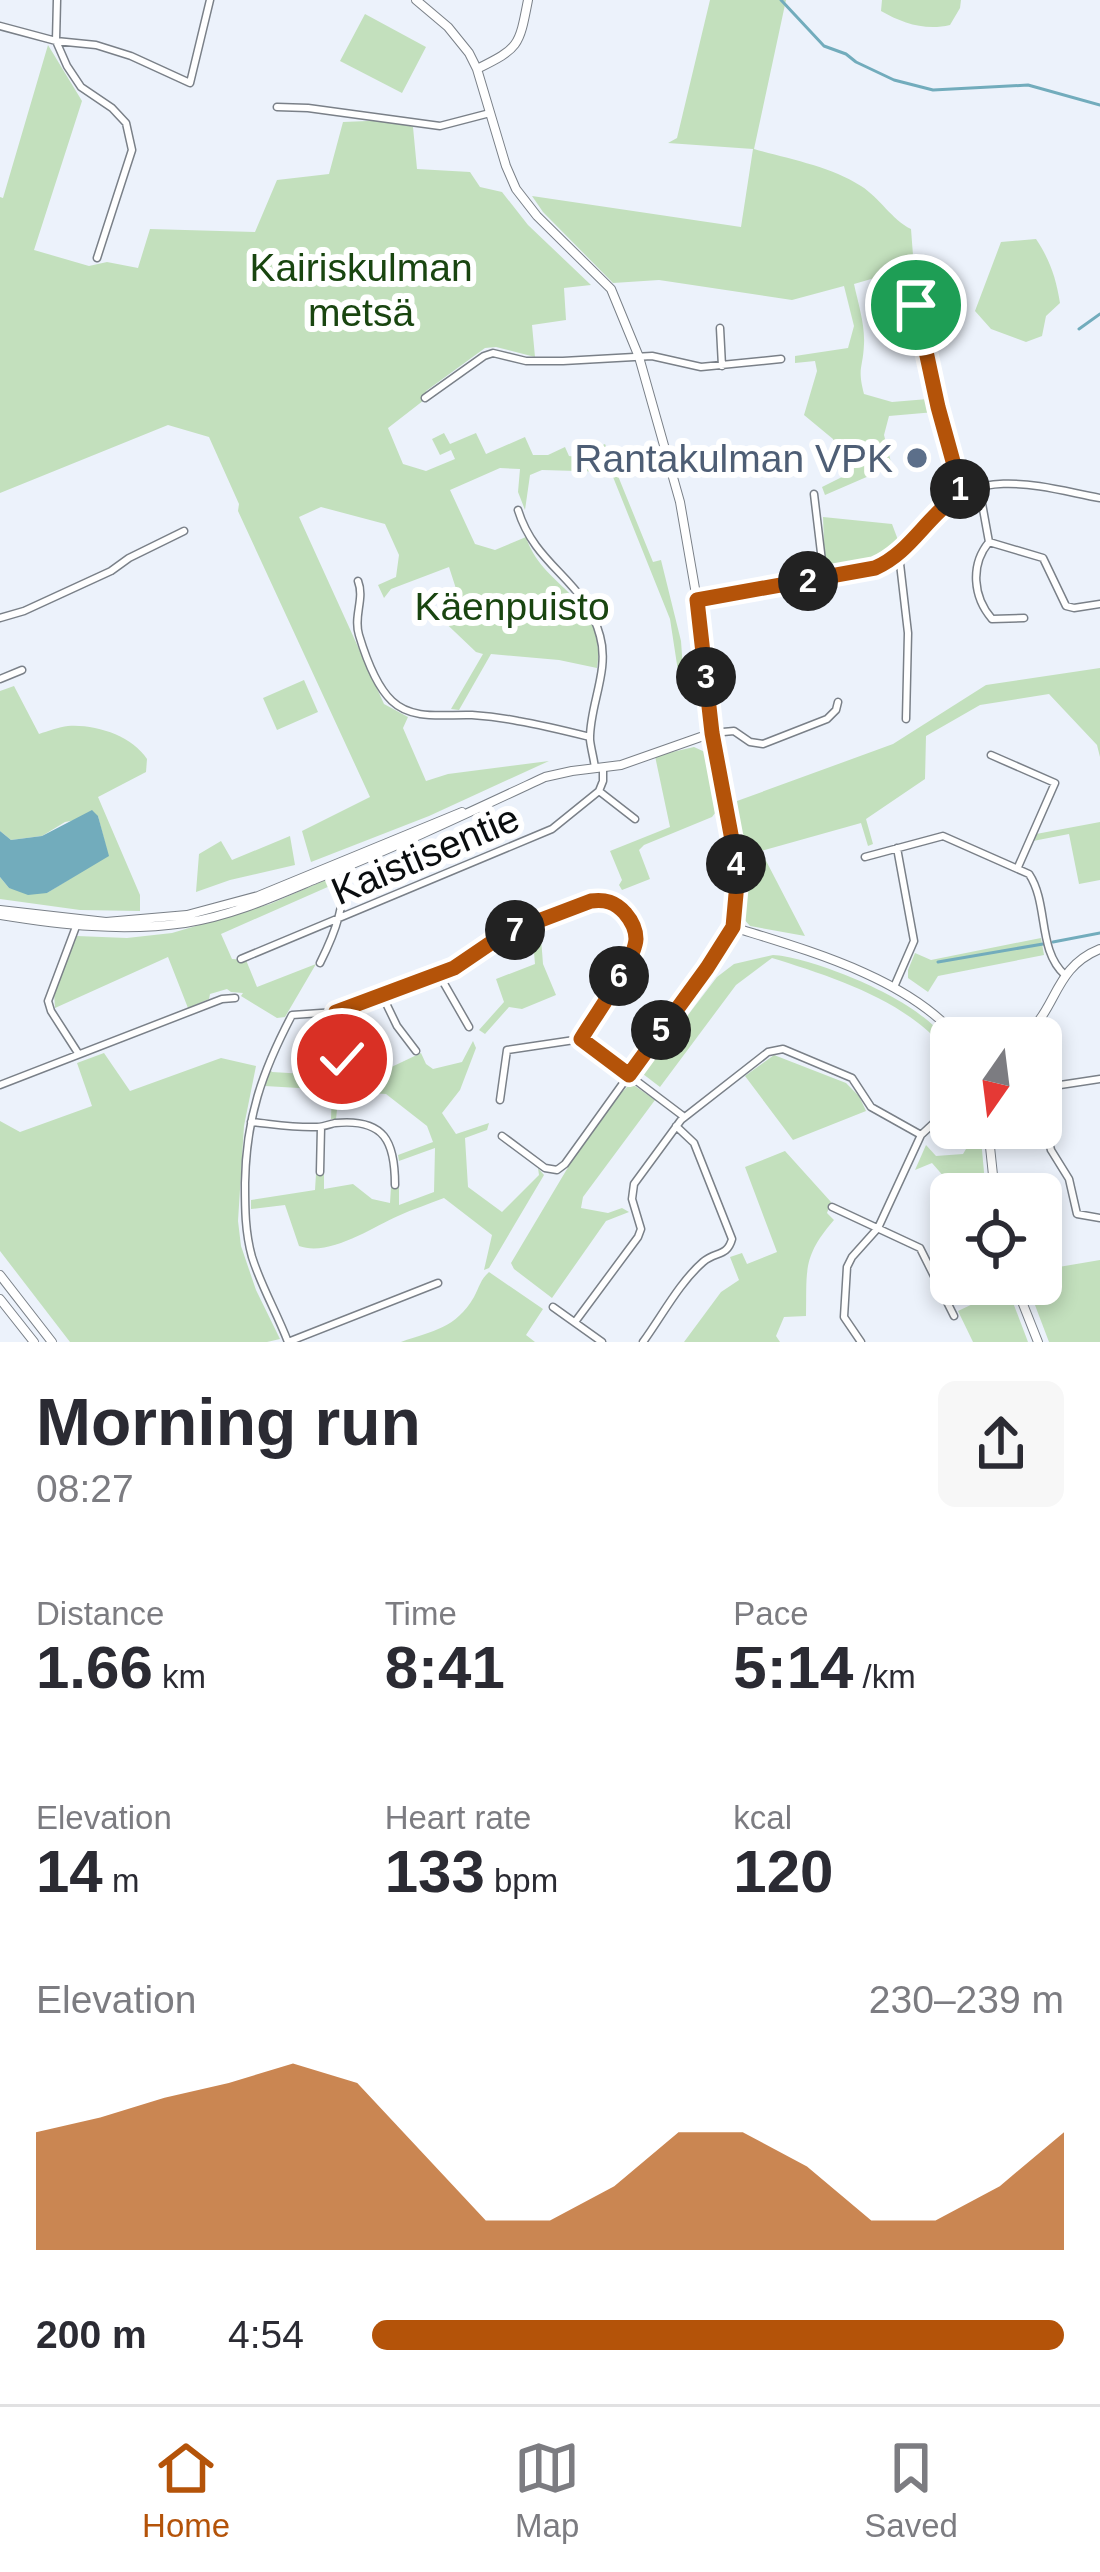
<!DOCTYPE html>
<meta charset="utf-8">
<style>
:root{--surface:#fff;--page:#f7f7f7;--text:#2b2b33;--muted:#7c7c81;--line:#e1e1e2;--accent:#b45309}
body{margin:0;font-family:Helvetica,sans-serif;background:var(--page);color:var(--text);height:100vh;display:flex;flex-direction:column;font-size:45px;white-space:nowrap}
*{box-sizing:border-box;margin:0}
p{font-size:39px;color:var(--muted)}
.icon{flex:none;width:66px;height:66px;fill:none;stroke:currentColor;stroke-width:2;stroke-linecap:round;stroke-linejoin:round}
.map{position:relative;height:1342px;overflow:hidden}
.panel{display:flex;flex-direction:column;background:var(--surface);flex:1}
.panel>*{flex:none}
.needle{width:78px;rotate:194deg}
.buttons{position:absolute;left:930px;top:1017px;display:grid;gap:24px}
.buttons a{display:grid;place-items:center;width:132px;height:132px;border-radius:18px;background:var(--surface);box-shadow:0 6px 18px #0003;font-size:60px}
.pin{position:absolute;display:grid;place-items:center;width:102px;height:102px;color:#fff;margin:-51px;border:6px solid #fff;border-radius:50%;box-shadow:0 3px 12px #0007}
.km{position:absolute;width:60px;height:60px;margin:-30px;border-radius:50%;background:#222;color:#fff;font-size:33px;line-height:60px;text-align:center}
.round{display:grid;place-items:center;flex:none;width:126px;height:126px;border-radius:18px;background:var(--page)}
.head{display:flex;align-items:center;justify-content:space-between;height:204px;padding:0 36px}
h1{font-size:66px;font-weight:800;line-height:90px}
.figures{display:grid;grid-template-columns:repeat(3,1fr);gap:18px;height:204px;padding:12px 36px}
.figures div{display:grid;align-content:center}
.figures b{font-size:60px;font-weight:800}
.figures small{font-size:33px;font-weight:400}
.figures p{font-size:33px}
.chart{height:336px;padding:24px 36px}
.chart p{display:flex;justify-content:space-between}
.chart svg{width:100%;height:216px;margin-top:12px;fill:var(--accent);opacity:.7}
ul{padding:0 36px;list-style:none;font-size:39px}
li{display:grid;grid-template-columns:192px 144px 1fr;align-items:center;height:90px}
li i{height:30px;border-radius:15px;background:var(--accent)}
.dock{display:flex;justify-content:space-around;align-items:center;height:168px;border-top:3px solid var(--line);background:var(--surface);font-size:33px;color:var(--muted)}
.dock a{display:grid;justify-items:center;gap:6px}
.dock .selected{color:var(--accent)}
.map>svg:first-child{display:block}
.green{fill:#c3e0bd}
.water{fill:#72acbc}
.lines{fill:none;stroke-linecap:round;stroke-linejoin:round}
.stream{stroke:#72acbc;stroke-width:3}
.street-casing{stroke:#7a8088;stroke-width:9}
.secondary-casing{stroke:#7a8088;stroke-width:10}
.street{stroke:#fff;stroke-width:6}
.secondary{stroke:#fff;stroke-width:8}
.route-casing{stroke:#fff;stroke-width:24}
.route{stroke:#b45309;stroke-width:15}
.service-dot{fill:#5c6f8a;stroke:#fff;stroke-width:4.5}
.labels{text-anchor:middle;stroke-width:12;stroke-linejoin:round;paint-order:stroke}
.park-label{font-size:39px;fill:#194510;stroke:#fff}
.service-label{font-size:39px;fill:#4e5e75;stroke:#fff;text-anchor:end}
.street-label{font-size:39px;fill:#0a0d0f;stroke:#fff}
</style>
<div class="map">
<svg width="1100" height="1342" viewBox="0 0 1100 1342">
<rect width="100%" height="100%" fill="#ecf2fb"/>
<path class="green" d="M710,0H786L754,149C789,159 830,166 861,186C880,198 892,220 911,229L916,294L908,296L902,270L854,284C858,303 865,324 864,344C863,369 857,367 864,394L892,402L928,399L935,412L889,416L884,435L892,466L825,495L822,487L844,476L833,439L804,415L817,371L815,361L795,363V356L848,348L854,326L844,286L792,300L659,280L613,283L543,212L532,196L741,227L753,149L668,143L677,138Z
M882,0H961L960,8L950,25C925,31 902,23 881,11Z
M365,14L426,47L402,93L340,61Z
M48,45L82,101L34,250L89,266L107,262L138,268L150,229L255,232L277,180L329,174L343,122L392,120L413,127L417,169L470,172L480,187L502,192L528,225L591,285L564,288L566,320L532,325L535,357L496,347L485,348L426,391L428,397L388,428L403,464L426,471L455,459L451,450L440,455L432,439L444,433L450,444L476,433L486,454L525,437L533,455H548L565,447L569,456L577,457L605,444L653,562L661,560L681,641L683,669L678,671L670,619L611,472L542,470L530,475L525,510L518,492L520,469L500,468L450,490L475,544L495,550L526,537C543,590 608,597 597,668L559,660L491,654L459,710L451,709L483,654L476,652L434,612L460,601L449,567L391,589L384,598L378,585L396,577L399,555L385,524L321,507L299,517L384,704L408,717L403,728L426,781L448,774L549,761L429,816L311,862L302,831L370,797L238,511L239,504L209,437L168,425L0,493V197L3,198Z
M1036,239C1050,260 1056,278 1060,303L1046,316L1042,336L1026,342L991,329L975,311L1001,242Z
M823,517L892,524L898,540C878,562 853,564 825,568Z
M1100,668V757L1097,745L1049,694L980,705L926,736L925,779L866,819L873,844L868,846L861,823L761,851L805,936L750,926L742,917L743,872L736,830L737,801L893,744L986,685Z
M304,680L318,712L277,730L263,698Z
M14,686L39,734C48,731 59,727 68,726C96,724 132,736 147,759L146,772L98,797L140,895V911L80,910L0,899V877L9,888L47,893L108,855L98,816L65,822L42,836L11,840L0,831V691Z
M694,747L705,752L719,808L712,817L644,845L639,850L650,879L622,890L619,885L622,880L610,851L670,827L655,756Z
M1100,822V880L1079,884L1069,834L1033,841L1036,834Z
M290,836L295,865L230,880L196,892L199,854L221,841L232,860Z
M330,878L339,882L221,934L232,959L246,960L257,987L316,964L285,1017L277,1018L241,996L243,993L231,992L227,989L210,994L209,999L188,1008L168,957L55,1008L54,992L77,936L127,938L172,933L270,904Z
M540,925L543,964L556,995L522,1009L509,1007L485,1034L479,1030L504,1002L496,979L535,964L532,929Z
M1041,938L1044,955L938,976L928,992L908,978V970L915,953L931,960Z
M773,955C814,957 951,1010 951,1057C913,1002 833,977 772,958L736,985L660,1087L643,1074L717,977L734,964Z
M473,1041L476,1048L460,1090L442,1113L456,1134L489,1123L487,1130L465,1138L468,1187L502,1212L539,1175L538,1168L544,1175L489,1268L484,1270L492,1235L444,1198C429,1204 413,1209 398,1216C371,1228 329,1257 299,1246L285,1205L251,1209V1200L315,1190L316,1174H324V1189L353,1184L372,1199L390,1203L391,1187H399V1205L434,1192L435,1148L399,1161L398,1155L433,1142L427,1126L386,1094L339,1091L336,1119H331L332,1090L265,1086L270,1069L272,1072L339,1076L338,1061H346L348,1075L383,1071L421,1053L426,1064L433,1069L462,1062Z
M104,1053L130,1091L221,1058L256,1066L244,1126L238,1221L241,1246L256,1290L280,1339L267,1342H70L0,1251V1121L20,1132L92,1106L77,1063Z
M774,1055L846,1083L859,1096L866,1111L793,1140L745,1076Z
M628,1086H635L655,1100L583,1197L581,1208L608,1213L622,1208L629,1212L606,1221L552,1298L514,1269L511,1263L570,1164L615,1099Z
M971,1128H980L986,1194H959L932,1163L915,1170L926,1145L936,1156L963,1154L972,1139Z
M785,1151L831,1202L827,1213L834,1220C802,1257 807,1270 806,1316L784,1317L776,1336L780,1342H684L721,1292L739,1280L730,1257L742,1253L747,1264L777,1252L745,1167Z
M1100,1260V1342H1049L1027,1284H1041V1270Z
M489,1272L543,1309L526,1335L535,1342H401C434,1330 455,1329 474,1297C480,1286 480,1280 489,1272Z
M998,1284H1006L1028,1342H973L958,1311L1000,1291Z"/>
<path class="water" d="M92,810L98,816L109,856L47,893L28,895L9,888L0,877V831L11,840L42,836Z"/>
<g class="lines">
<path class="stream" d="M781,0L824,46L846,54L856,62L894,80L933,90L1028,85L1100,105
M1079,329L1100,314
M1053,942L1100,933
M938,962L1043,944"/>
<defs>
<path id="street" d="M57,0L56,41L67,66L81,87L112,108L126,123L132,150L97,258
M0,26L56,41L96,45L131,56L190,83L210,0
M277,107L308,108L440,126L490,113
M916,297L921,333L962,494
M720,328L722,366
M425,398L484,356L493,353L526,361H563L652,356L701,367L781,359
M979,487L989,542L1043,558L1066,606L1074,608L1100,604
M814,494L824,578
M518,510C536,568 585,579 600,636C610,671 589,706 590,740C591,749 594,759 595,768
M989,542C970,565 973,597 992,619L1024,618
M899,555L908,633L906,719
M358,581C365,599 353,616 359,635C365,655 376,686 392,701C413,721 445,714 472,715C487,716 503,718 518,721C542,725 566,731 590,737
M697,600L876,568C904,556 917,532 938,511C983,466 1045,488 1100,498
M0,618L24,611L111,571L129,558L184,531
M0,679L22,670
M712,733L734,731L750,742L763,744L827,719L836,710L838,702
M991,755L1055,783L1018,867
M599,791L635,819
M865,857L943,836L1029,874C1049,904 1037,950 1065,975
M77,924L48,1001L51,1011L78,1053
M241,959L552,829L599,791L603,781V768
M320,963C335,933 348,901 341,866
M438,973L469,1027
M894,987L914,941L897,848
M382,995L397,1026L416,1051
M336,1012L342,1059
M1041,1044L1048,1073L1044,1123L1051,1150L1069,1179L1077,1214L1100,1218
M0,1085L222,999L235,998
M1047,1087L1100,1079
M500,1100L507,1050L581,1039L683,1116
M251,1122C272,1124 295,1128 317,1127C322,1127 331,1124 335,1123C385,1118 395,1142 395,1185
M502,1136L545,1168L557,1170L565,1164L629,1075
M320,1172L321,1127
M832,1207L920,1248L954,1316
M553,1307L602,1342
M575,1322L638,1237L641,1229L632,1199L634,1184L681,1120L768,1052L783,1049L852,1078L871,1107L921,1135
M288,1342C277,1313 261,1286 252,1257C245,1232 245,1208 245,1183C246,1118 262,1072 292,1015L336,1012L398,989L459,965L504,935L591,901C605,899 615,902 625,913C631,920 636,929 636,939C635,961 594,1017 581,1039
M288,1342L438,1283
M643,1342C662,1316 679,1283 703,1262C716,1251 727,1257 732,1239L694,1143L676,1126
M861,1342L844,1317L847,1267L852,1257L878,1228L921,1135L936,1121L951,1116"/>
<path id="secondary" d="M416,0L448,27L469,53L477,69L506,166L516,189L537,216L611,289L639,357L680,502L697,600L712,733L738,872L737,898L730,934L629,1075
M477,69C519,48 519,47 528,0
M0,910L106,922L187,915L258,896L462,812
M0,915C62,925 122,932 185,923C231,916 273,897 316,879C394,848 470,812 545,777L572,771L621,765L712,733
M733,927C806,950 907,977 958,1038
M1019,1038C1058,1016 1050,969 1100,949
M988,1128L995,1194
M0,1275L52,1342
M1015,1284L1038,1342
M0,1299L34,1342"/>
</defs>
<use href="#street" class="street-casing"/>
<use href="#secondary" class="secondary-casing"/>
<use href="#street" class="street"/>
<use href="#secondary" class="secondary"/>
</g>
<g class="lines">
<defs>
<path id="route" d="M342,1059L336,1012L454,968L504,934L591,901C605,899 615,902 625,913C631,920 636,929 636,939C635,961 594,1017 581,1039L629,1075L707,968L733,927L738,872L712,733L697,600L875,568C912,552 927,514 962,494L938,407L916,305"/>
</defs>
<use href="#route" class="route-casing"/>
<use href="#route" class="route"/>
</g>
<circle class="service-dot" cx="917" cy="458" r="12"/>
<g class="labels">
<g class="park-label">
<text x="361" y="281">Kairiskulman<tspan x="361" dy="45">metsä</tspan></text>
<text x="512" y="620">Käenpuisto</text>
</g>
<g class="service-label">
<text x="893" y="472">Rantakulman VPK</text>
</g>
<g class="street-label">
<text transform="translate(425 854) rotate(-23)" y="14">Kaistisentie</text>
</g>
</g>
</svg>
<div class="buttons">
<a><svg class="needle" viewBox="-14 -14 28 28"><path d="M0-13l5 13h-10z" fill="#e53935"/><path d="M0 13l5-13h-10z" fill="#7c7c81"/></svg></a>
<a><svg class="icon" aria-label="locate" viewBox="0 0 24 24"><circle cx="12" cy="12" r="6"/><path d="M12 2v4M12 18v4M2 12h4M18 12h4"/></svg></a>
</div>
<div class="pin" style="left:916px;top:305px;background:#1e9e55"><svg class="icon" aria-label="arrive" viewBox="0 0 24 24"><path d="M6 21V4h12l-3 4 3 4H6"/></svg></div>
<div class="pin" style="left:342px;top:1059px;background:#d93025"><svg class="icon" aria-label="check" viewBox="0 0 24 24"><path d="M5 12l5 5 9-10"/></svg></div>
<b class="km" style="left:960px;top:489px">1</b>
<b class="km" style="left:808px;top:581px">2</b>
<b class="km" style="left:706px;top:677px">3</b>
<b class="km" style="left:736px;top:864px">4</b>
<b class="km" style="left:661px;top:1030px">5</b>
<b class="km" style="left:619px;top:976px">6</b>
<b class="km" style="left:515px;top:930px">7</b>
</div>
<section class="panel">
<div class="head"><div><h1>Morning run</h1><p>08:27</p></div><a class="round"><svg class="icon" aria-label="share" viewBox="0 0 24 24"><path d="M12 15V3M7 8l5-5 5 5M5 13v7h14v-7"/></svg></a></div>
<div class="figures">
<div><p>Distance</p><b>1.66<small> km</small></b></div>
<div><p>Time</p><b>8:41</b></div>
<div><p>Pace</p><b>5:14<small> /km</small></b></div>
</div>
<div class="figures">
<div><p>Elevation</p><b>14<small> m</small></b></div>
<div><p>Heart rate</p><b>133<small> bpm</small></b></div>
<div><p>kcal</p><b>120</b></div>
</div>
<div class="chart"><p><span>Elevation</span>230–239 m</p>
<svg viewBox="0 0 160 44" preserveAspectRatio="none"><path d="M0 44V20L10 17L20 13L30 10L40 6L50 10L60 24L70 38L80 38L90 31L100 20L110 20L120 27L130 38L140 38L150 31L160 20V44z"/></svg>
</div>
<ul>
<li><b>200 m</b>4:54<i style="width:100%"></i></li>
</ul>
</section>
<nav class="dock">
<a class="selected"><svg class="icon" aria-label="home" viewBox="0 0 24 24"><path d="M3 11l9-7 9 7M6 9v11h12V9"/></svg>Home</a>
<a><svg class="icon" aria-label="map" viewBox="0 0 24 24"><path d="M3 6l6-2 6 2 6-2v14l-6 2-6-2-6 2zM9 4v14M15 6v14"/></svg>Map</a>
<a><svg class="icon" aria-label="saved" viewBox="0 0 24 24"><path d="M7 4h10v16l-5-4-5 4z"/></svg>Saved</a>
</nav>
